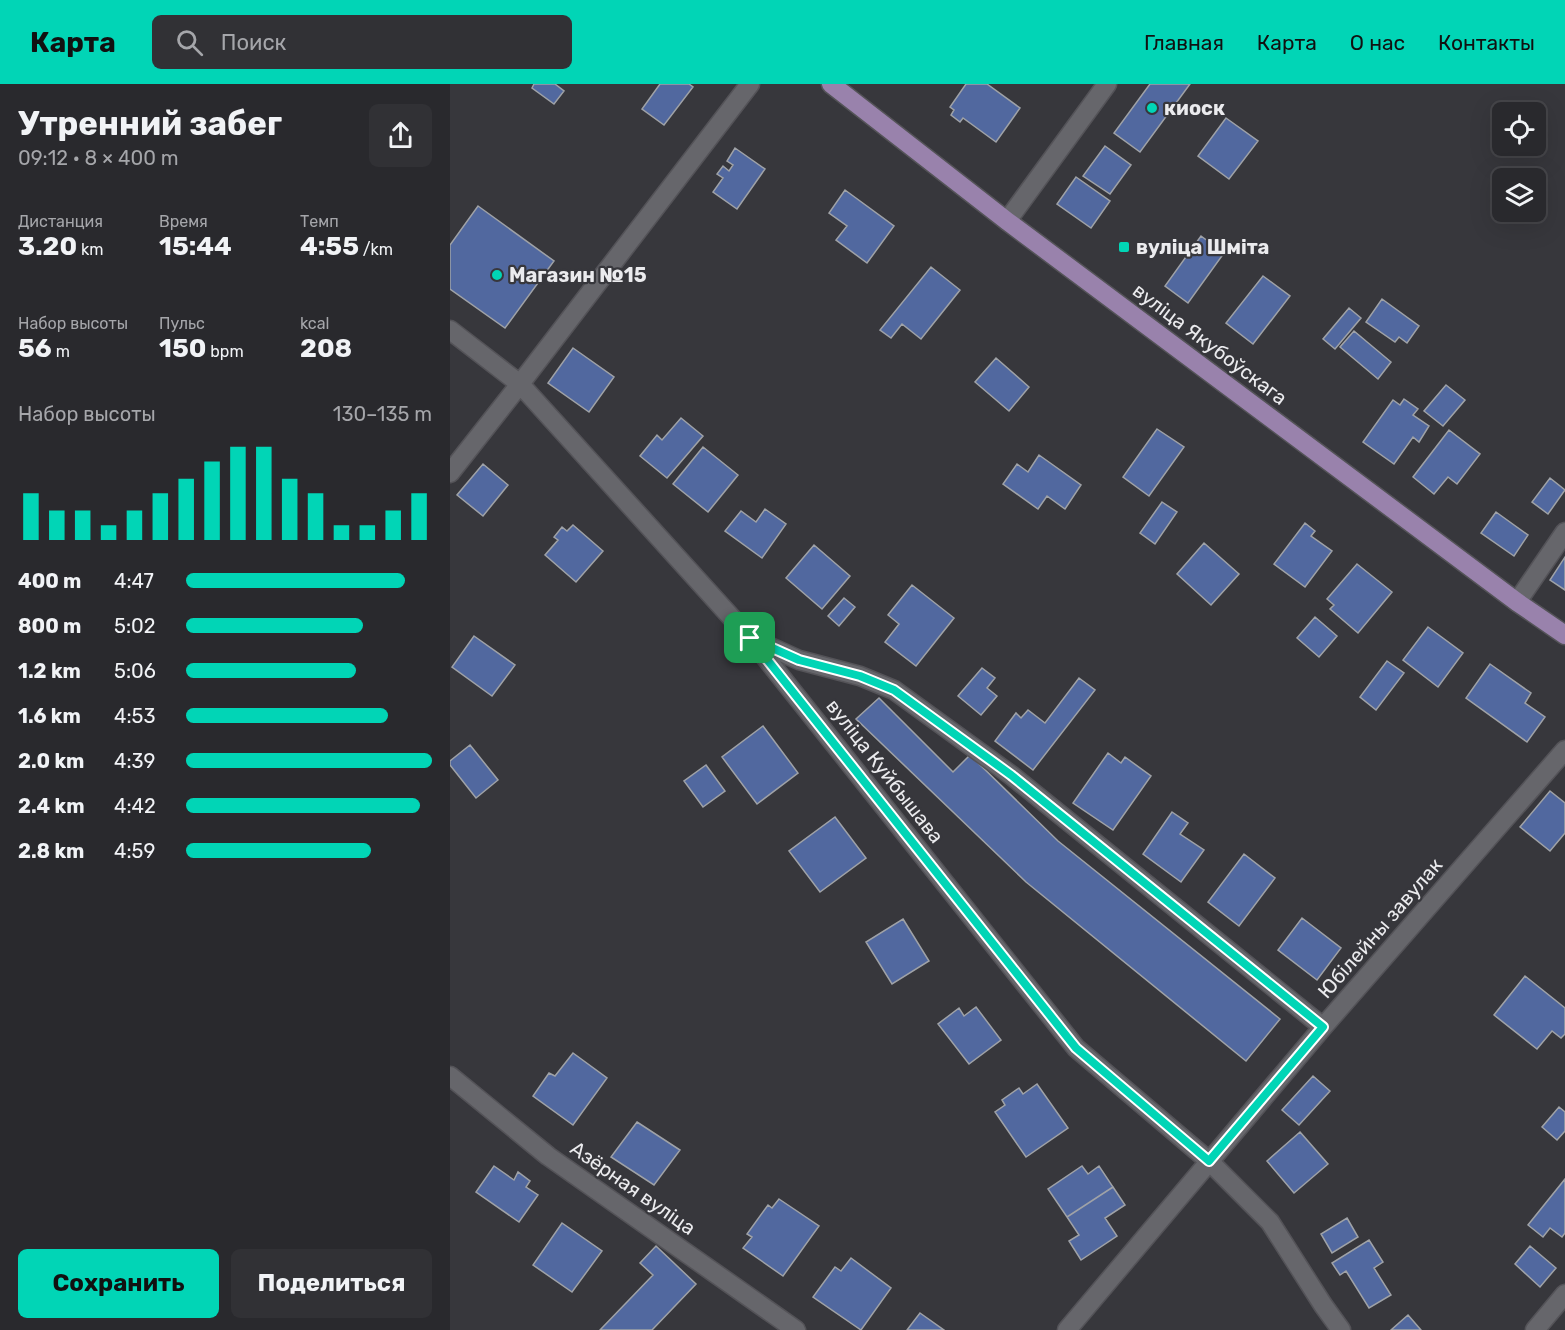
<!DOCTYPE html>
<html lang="ru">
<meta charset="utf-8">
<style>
:root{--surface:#29292d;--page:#313135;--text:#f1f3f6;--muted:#a5a6aa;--line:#454549;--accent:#01d5b6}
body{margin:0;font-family:Rubik,sans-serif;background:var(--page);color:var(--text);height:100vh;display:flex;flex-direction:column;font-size:22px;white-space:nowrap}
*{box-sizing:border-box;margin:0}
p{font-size:20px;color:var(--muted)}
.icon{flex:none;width:33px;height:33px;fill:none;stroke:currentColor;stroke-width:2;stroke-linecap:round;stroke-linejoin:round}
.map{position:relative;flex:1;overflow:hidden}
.side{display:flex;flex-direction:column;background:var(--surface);width:450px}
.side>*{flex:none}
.buttons{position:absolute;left:1042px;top:18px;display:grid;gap:12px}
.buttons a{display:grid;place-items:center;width:54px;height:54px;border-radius:9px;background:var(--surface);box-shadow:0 6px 24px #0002,0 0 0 2px var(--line);font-size:30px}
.pin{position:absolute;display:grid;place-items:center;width:51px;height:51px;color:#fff;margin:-26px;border-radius:12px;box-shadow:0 3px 9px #0006}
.round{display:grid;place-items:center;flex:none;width:63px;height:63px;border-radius:9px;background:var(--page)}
.overview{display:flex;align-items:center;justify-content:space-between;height:102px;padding:0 18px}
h1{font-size:33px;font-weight:700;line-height:45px}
.figures{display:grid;grid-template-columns:repeat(3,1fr);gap:9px;height:102px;padding:6px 18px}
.figures div{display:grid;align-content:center}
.figures b{font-size:26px;font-weight:700}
.figures small{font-size:16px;font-weight:400}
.figures p{font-size:16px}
.chart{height:168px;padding:12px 18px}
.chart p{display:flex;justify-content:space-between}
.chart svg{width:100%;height:108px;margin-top:6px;stroke:var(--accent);stroke-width:6}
.primary-button{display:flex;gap:12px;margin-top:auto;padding:12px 18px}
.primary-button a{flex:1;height:69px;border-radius:9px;background:var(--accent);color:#111;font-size:24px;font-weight:700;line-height:69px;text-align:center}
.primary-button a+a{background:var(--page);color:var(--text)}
ul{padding:0 18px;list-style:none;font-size:20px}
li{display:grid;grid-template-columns:96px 72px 1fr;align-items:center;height:45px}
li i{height:15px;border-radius:8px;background:var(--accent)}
header{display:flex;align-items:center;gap:36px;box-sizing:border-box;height:84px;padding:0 30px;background:var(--accent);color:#111}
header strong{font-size:28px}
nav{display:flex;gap:33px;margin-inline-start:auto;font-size:21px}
.search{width:420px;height:54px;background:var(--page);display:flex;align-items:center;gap:15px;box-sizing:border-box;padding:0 21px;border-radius:9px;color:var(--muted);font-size:22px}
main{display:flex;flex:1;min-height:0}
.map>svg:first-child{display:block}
.building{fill:#51689f;stroke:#9fa2a7;stroke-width:1.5}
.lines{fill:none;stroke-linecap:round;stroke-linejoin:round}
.minor-casing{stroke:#545358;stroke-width:21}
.major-casing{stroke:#545358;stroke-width:21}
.minor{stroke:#66666b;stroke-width:18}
.major{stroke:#9982ac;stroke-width:18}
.route-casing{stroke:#fff;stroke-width:12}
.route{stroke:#01d5b6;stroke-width:8}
.poi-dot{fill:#01d5b6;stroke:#37373c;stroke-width:2}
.labels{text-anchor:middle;stroke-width:4.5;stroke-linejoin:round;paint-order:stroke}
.poi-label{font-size:20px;font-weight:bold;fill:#ebebee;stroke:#37373c;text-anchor:start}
.street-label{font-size:20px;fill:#ebebee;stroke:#37373c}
</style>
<header>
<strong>Карта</strong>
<div class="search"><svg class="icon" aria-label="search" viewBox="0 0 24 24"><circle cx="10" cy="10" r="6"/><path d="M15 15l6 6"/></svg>Поиск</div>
<nav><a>Главная</a><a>Карта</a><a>О нас</a><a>Контакты</a></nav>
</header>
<main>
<section class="side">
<div class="overview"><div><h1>Утренний забег</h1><p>09:12 · 8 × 400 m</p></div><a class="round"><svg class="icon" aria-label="share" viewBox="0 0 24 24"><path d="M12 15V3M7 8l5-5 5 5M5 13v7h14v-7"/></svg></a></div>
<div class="figures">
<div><p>Дистанция</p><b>3.20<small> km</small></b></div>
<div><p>Время</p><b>15:44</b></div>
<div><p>Темп</p><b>4:55<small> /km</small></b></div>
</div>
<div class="figures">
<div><p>Набор высоты</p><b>56<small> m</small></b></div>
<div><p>Пульс</p><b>150<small> bpm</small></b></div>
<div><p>kcal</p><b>208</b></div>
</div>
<div class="chart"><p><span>Набор высоты</span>130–135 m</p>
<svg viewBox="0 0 160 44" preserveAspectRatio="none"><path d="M5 44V25M15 44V32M25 44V32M35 44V38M45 44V32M55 44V25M65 44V19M75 44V12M85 44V6M95 44V6M105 44V19M115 44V25M125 44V38M135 44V38M145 44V32M155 44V25"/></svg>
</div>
<ul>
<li><b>400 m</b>4:47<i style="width:89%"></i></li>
<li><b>800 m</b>5:02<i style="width:72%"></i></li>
<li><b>1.2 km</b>5:06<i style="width:69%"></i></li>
<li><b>1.6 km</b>4:53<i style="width:82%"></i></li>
<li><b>2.0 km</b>4:39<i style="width:100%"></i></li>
<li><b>2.4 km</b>4:42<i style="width:95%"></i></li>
<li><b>2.8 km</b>4:59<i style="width:75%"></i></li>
</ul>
<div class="primary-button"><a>Сохранить</a><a>Поделиться</a></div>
</section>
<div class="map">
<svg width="1115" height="1246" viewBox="0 0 1115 1246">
<rect width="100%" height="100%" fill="#37373c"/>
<path class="building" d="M84,0H105L114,7L104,20L82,4Z
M210,0H239L243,3L214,41L192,25Z
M516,0H537L570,24L546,58L513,34L510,38L501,31L504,26L500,23Z
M700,0H740L690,68L664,49Z
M776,34L808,57L779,95L748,72Z
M655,62L681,81L660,110L633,92Z
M285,64L315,85L287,125L263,108L273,94L267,90L273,82L279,87L283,81L277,77Z
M626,93L660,117L641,144L607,120Z
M395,106L444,142L417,179L386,156L397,142L379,129Z
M28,122L104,177L55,244L0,205V161Z
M751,152L774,169L738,219L715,202Z
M481,183L510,206L471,255L452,240L441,254L430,246Z
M813,192L840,212L803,260L776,239Z
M932,215L969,242L957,259L949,253L945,258L916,238Z
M899,224L911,234L885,265L873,255Z
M904,247L941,278L928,295L890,263Z
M123,264L164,293L139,328L98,299Z
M546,274L579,303L559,327L525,298Z
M996,301L1015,316L993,342L974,327Z
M954,315L968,325L963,331L979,342L969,358L963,353L944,380L913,358L943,316L950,321Z
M231,334L253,352L217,394L190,372L207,351L212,356Z
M707,345L734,363L699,412L673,393Z
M999,346L1030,370L1007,400L998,393L984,410L963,393Z
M253,363L288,391L258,428L223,400Z
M589,371L631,401L615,425L597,412L588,425L553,400L567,380L578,388Z
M33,380L58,401L33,432L7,411Z
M1100,394L1115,406L1098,430L1082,418Z
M712,418L727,428L705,460L690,449Z
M315,425L336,440L312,474L275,447L291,427L306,438Z
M1046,428L1078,451L1064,472L1031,449Z
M855,439L865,447L861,452L882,467L855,503L824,480Z
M123,441L153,467L126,498L95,471L108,456L104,453L112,443L117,447Z
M754,459L789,490L761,521L727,490Z
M364,461L400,492L372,525L336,494Z
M1115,473V506L1100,496Z
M907,480L942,508L908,549L880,525L884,521L877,515Z
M462,501L504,534L466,582L435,558L449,540L438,531Z
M394,514L405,523L389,542L378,532Z
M865,533L887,552L869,573L847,554Z
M978,543L1013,569L988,603L953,576Z
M24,552L65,581L42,612L2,583Z
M937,577L954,589L926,626L910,613Z
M1040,580L1081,609L1075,619L1095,633L1077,658L1016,614Z
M532,584L545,594L537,604L547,612L531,631L508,612Z
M629,594L645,606L583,686L545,657L566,629L571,634L578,626L595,639Z
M429,614L503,688L520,671L608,757L830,935L796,977L576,798L406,635Z
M313,642L348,689L307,720L272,673Z
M20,661L48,696L26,714L0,681V677Z
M658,669L671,679L675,673L701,692L663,746L623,719Z
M256,681L275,707L253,723L234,697Z
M1100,707L1115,719V749L1100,767L1070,743Z
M722,728L738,739L730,750L754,766L731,798L693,770Z
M385,733L416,774L370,808L339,767Z
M794,770L825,794L789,842L758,818Z
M852,834L891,864L867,896L828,866Z
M453,835L479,877L442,900L416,858Z
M1075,892L1115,924V950L1111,954L1102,947L1087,965L1044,931Z
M526,923L551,956L519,980L488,940L509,924L514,932Z
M123,969L157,994L123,1041L83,1012L99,989L105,992Z
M863,992L880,1007L849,1041L832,1026Z
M587,1000L618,1044L576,1073L545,1028L555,1021L552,1016L569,1004L573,1010Z
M1109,1023L1115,1028V1047L1107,1056L1092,1043Z
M187,1038L230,1066L204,1101L161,1073Z
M850,1048L878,1080L844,1109L817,1077Z
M44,1082L64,1096L68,1088L80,1097L76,1103L88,1111L69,1138L26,1108Z
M632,1082L638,1090L649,1082L663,1103L617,1133L598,1105Z
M1115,1095V1149L1112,1153L1100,1144L1093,1153L1078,1141Z
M663,1103L675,1121L655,1134L667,1152L631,1176L619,1157L629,1151L617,1133Z
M329,1115L369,1142L333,1192L293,1164L302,1153L297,1150L318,1121L322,1124Z
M897,1134L908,1153L882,1169L871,1150Z
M112,1139L152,1167L122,1208L83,1181Z
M919,1156L933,1178L924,1184L941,1211L919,1224L896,1187L890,1191L882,1179Z
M206,1162L246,1200L202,1246H150L203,1191L190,1179Z
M1080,1162L1106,1184L1090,1203L1065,1180Z
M401,1174L441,1204L411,1246L363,1213L385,1183L391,1187Z
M470,1229L494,1246H457Z
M958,1231L971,1246H941Z"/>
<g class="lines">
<defs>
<path id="minor" d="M557,137L657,0
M0,246L70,300L300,554L626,964L759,1077L820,1138L873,1221L891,1246
M0,389L70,300L300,0
M1067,518L1115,448
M305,556L349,576L410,592L444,606L561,691L873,943
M0,992L98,1072L346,1246
M617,1246L873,943L1115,666
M1085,1246L1115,1210"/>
<path id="major" d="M381,0L557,137L1067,518L1115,551"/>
</defs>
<use href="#minor" class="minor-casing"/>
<use href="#major" class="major-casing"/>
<use href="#minor" class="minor"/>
<use href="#major" class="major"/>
</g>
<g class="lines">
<defs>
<path id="route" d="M300,554L349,576L410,592L444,606L561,691L873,943L759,1077L626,964Z"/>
</defs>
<use href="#route" class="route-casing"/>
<use href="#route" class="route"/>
</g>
<g class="poi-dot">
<circle cx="702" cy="24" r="6"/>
<rect x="668" y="157" width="12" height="12" rx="3"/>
<circle cx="47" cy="191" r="6"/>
</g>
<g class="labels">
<g class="poi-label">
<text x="714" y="31">киоск</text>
<text x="686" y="170">вуліца Шміта</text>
<text x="59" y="198">Магазин №15</text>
</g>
<g class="street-label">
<text transform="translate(760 260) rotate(37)" y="7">вуліца Якубоўскага</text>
<text transform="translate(435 687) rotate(52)" y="7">вуліца Куйбышава</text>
<text transform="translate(930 844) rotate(-49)" y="7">Юбілейны завулак</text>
<text transform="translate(183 1104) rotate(35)" y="7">Азёрная вуліца</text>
</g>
</g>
</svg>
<div class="buttons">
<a><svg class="icon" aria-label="locate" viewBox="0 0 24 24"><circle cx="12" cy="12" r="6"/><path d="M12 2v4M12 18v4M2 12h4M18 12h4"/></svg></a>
<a><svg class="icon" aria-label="layers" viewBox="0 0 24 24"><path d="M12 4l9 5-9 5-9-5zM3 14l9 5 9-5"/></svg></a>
</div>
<div class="pin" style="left:300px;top:554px;background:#1e9e55"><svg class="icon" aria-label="arrive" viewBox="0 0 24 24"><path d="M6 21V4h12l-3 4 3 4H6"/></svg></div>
</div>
</main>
